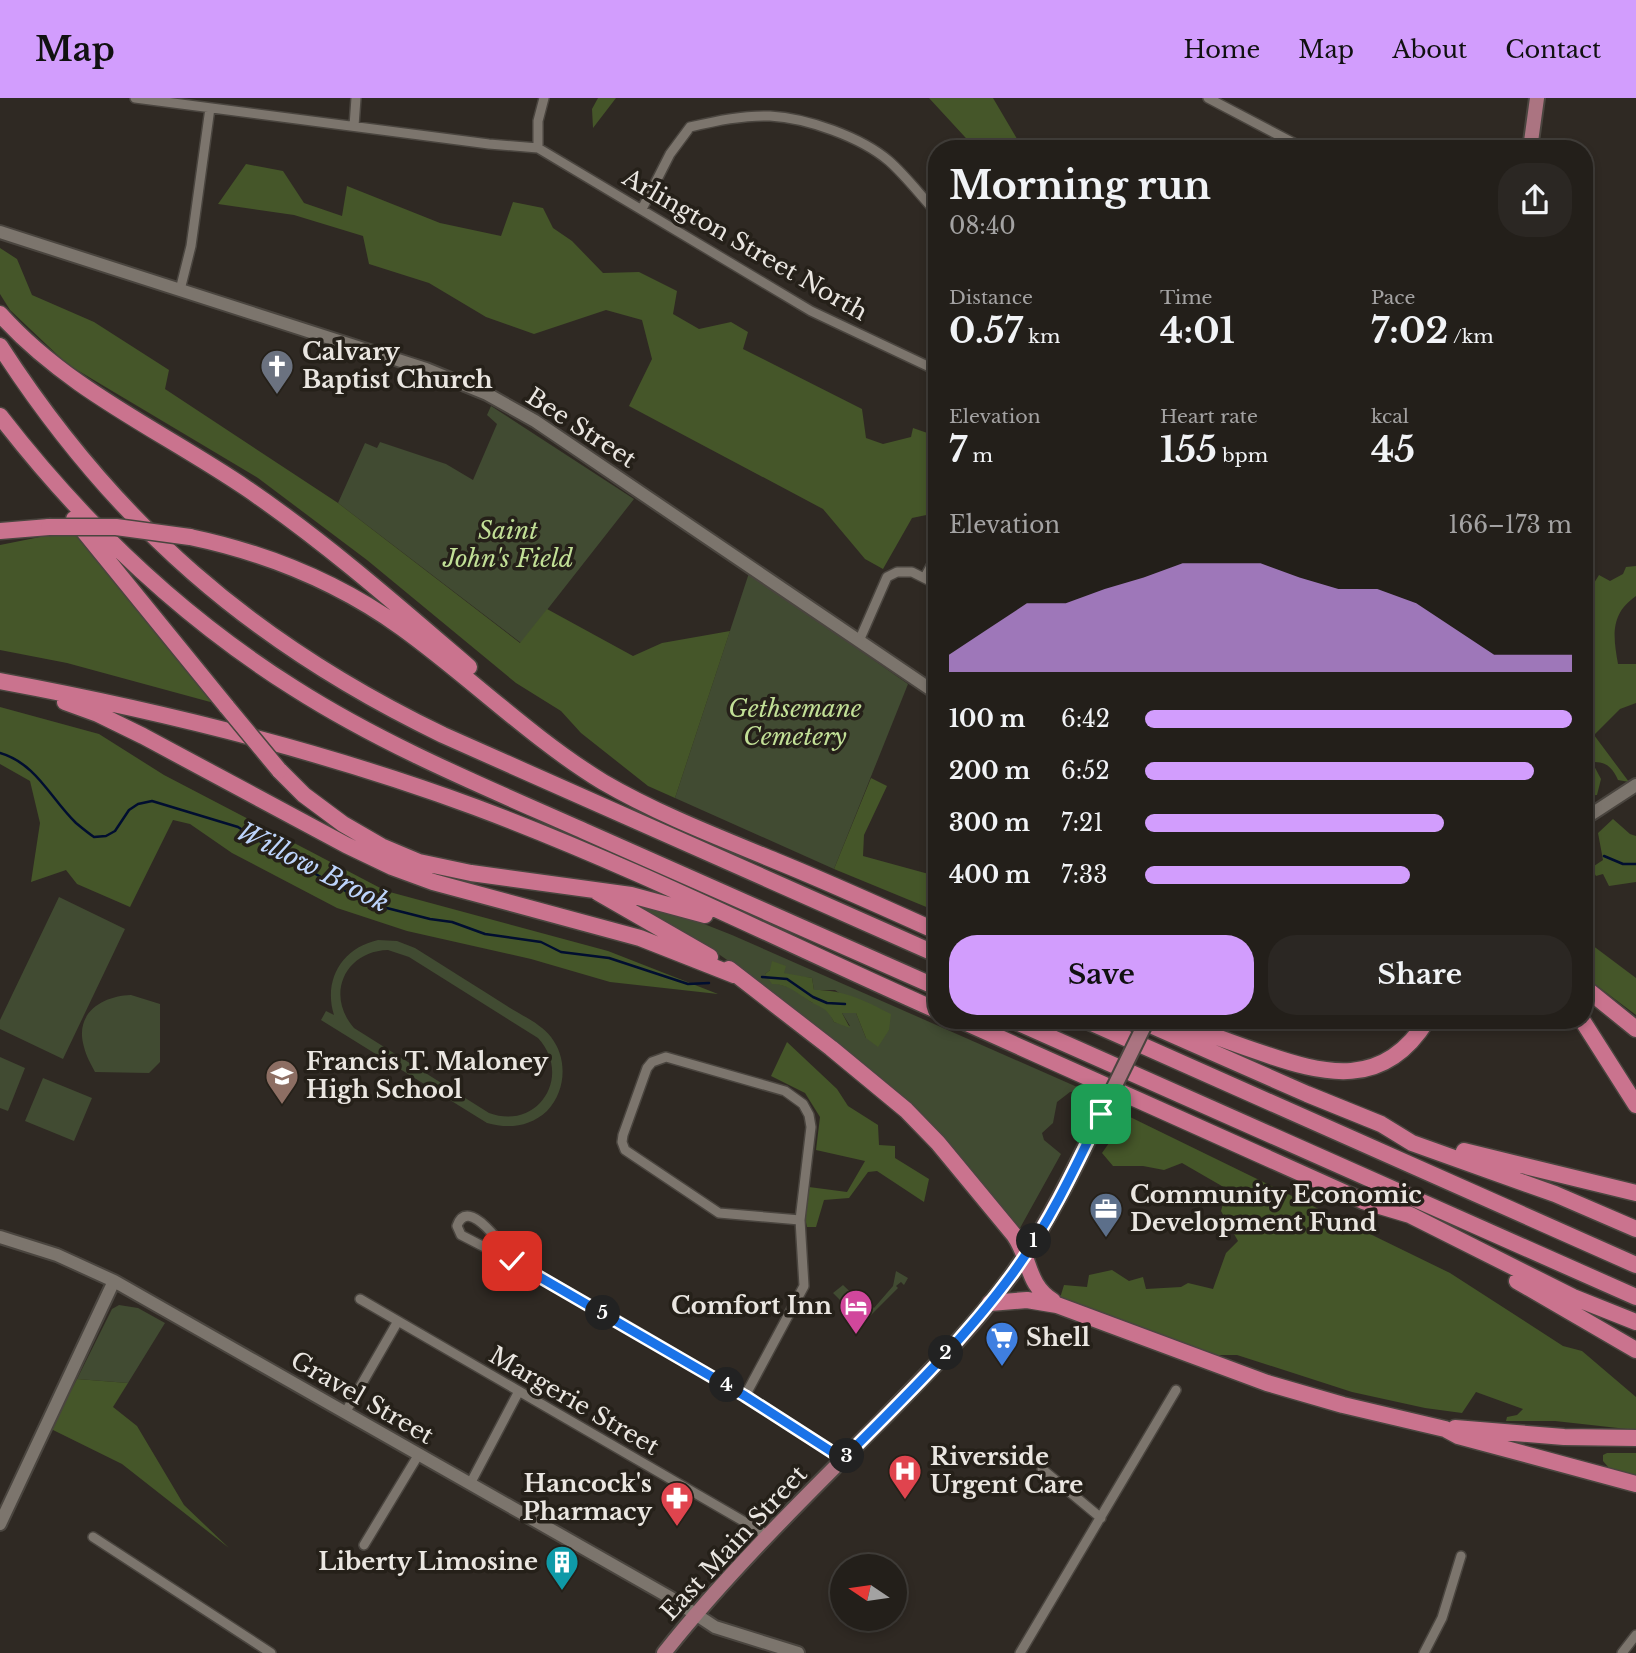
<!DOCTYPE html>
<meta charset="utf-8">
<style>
:root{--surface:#231f1a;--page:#2b2723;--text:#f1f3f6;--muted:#a3a2a2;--line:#403d39;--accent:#d29dfd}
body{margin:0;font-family:"Libre Baskerville",serif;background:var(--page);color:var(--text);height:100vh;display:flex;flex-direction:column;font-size:26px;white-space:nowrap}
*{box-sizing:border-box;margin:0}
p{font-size:23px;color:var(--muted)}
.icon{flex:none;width:38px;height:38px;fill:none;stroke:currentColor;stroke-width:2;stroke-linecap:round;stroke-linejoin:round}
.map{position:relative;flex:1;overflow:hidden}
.drawer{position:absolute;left:928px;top:42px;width:665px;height:889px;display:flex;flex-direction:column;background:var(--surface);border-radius:28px;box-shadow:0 4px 10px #0003,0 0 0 2px var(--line)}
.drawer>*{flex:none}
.needle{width:46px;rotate:283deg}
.fabs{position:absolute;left:830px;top:1456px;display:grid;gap:14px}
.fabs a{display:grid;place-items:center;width:77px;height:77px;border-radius:50%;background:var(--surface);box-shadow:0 4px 10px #0003,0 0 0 2px var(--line);font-size:35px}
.pin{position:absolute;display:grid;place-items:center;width:60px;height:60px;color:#fff;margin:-30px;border-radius:14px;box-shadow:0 4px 10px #0006}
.km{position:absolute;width:35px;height:35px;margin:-18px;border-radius:50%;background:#222;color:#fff;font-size:19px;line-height:35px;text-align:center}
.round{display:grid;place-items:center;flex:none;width:74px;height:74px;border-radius:28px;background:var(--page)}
.overview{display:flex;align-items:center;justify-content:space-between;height:119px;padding:0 21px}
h1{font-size:38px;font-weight:800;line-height:52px}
.metrics{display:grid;grid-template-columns:repeat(3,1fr);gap:10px;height:119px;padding:7px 21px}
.metrics div{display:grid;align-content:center}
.metrics b{font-size:35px;font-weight:800}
.metrics small{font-size:19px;font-weight:400}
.metrics p{font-size:19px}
.chart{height:196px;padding:14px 21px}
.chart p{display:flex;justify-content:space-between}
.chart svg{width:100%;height:126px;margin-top:7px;fill:var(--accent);opacity:.7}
.action{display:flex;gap:14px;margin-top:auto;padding:14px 21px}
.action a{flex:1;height:80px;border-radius:28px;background:var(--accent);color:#111;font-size:28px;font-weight:800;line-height:80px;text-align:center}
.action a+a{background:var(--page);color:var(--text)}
ul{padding:0 21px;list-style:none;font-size:23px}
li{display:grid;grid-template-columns:112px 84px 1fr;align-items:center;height:52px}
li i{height:18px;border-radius:9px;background:var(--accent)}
header{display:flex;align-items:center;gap:42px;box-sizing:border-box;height:98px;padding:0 35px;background:var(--accent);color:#111}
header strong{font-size:33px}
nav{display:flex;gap:38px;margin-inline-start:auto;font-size:24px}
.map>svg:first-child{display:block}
.green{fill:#414b32;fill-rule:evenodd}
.forest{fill:#455629}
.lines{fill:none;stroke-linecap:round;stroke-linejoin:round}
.stream{stroke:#010e30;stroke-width:2.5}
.street-casing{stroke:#4a453f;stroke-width:12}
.secondary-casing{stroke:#4a453f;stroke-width:16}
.primary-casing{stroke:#4a453f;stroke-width:18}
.highway-casing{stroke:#4a453f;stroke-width:19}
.street{stroke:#7c756d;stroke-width:9}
.secondary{stroke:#7c756d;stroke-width:12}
.primary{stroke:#ab7481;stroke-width:14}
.highway{stroke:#ca738e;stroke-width:16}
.primary-bridge-casing{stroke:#4a453f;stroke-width:18;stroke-linecap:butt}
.highway-bridge-casing{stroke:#4a453f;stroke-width:19;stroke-linecap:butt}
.primary-bridge{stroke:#ab7481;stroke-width:14}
.highway-bridge{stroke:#ca738e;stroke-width:16}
.route-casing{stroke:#fff;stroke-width:14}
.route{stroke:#1a73e8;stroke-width:9}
.labels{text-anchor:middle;stroke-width:7;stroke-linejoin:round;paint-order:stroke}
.street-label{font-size:24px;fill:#eae6e1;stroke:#252019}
.poi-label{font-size:24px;font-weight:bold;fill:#eae6e1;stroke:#252019;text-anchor:start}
.park-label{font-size:24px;font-style:italic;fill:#c1df96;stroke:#252019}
.water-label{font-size:26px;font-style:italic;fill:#bdd4fc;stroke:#252019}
</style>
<header>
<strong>Map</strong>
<nav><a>Home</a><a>Map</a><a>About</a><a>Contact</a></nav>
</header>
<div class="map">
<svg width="1636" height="1555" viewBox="0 0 1636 1555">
<rect width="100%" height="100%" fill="#2f2923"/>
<path class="green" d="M491,308L634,401L521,545L338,405L365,345L377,350L380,344L446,366L473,382L497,326L487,317Z
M749,475L908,586L834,771L675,700Z
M59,799L125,831L63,961L0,931V922Z
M643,809L694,822L732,837L1084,992L1070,994L1057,1004L1053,1025L1042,1035L1044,1042L1061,1056L1020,1130L1016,1129L993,1101L749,877L717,855L643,813ZM770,872L794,878L812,880L814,892H835L889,932L866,940L856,915H842L850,928L834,924L828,912L821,907L811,904L795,891L778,886L765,876Z
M378,842L397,843L415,850C445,869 476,888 507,908C521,917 540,925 551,939C568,961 566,993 547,1013C530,1029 508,1031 487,1025L321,922L326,913L334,917C323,882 342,850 378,842ZM388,852L409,859L538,940C573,978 538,1033 489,1015L354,930C325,897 345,853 388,852Z
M131,897L160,906V964L149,975L95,974C91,966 86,958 84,949C74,915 102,898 131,897Z
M0,959L25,970L8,1013L0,1010Z
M43,980L92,1000L74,1043L25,1023Z
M896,1173L908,1180L904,1187L901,1184L896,1188L898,1190L869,1219L862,1212L858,1216L843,1201L841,1203L833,1195L843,1187L864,1207L868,1204L874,1210L893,1188Z
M119,1207L138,1210L165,1225L128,1285L77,1281L112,1211Z"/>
<path class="forest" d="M598,0H616L593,30L592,11Z
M929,0H993L1023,51H976Z
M246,66L283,73L304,105L342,118L347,88L440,125L501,138L513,104L543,110L553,130L572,143L603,175L639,174L677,193L673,216L699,231L731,224L748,234L743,251L862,311L866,340L883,346L911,339L913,330L936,338V415L912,420L883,471L865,461L823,411L629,308L652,261L642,222L606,212L534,236L486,219L429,185L369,166L363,138L294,117L218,106Z
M0,150L17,161L32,197L94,224L169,272L165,291L338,405L520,545L547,511L633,558L662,545L730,533L675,700L648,688L581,635L561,613L516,585L367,462L258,380L67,266L10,212L0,196Z
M77,435L214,605L67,565L0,552V447L55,436Z
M1636,468V498C1610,516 1613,538 1618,566H1636V605L1620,611L1594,637L1629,684L1618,682C1613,670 1606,663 1592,664L1601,681L1597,697L1584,698V549L1594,524L1588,517H1584V501L1599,477L1610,483L1623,476L1626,469Z
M0,609L99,636L164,677L386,793L608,853L718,896L610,884L531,861L407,833L337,810L232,755L190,726L173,722L130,809L77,786L66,772L31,784L40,725L30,683L0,666Z
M871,680L887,688L864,737L863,758L936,778V813L834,771Z
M1613,721L1630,736L1636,738V784L1609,788L1603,776L1596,778L1591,770L1603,762L1598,735Z
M1584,841L1636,880V917L1584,878Z
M772,863L786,868L784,875L812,880L814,892C845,892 863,902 891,916L889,932L878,949L866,940L856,915H842L850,930L834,924C825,907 821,911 808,902C796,894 787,886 772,886L765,876L770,872Z
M787,944L837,991L848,1008L878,1027L879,1047L895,1048V1060L929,1081L924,1104L877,1073L868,1074L849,1100L824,1102L816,1129H807L805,1120L809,1089L847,1094L865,1063L816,1052L820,1019L805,995L771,978Z
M1128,1018L1450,1175L1563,1248L1582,1253L1636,1299V1332L1555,1323H1506L1507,1319L1517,1317L1523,1311L1476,1294L1462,1315L1425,1310L1352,1294L1237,1257H1202L1060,1200L1064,1187L1087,1189L1089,1177L1112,1172L1129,1183L1143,1179L1146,1191L1181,1189L1188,1185L1213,1191L1226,1155L1238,1143L1221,1113L1227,1091L1182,1065L1164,1072L1143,1068H1113L1102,1055Z
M77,1281L128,1285L113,1309L137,1328L184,1407L229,1450L122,1366L51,1331Z
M1607,1355H1636V1380L1609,1370L1603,1363V1357Z"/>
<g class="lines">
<path class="stream" d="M0,655C37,666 50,700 76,725C82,730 88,735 94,739L106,738L115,733L129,712L138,706L152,703L238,729L275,753L358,800L375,807L430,821L452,824L485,836L541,844L561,854L609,860L688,886L709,885
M1604,758L1623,766H1636
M762,879L787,881L813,899L827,905L845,906"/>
<defs>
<path id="street" d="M135,0L489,46L538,50L811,213L936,272
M1208,0L1305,51
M354,28L356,0
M538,50V23L544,0
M642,111L670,56L690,29C716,23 743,17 770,18C807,20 861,39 889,63C906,78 921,98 936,114
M180,192L191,148L210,10
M925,479L936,459
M859,543L887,479L897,474H912L936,486
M666,959L785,993L803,1006L809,1017L811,1029L800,1122L719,1115L625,1052L622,1044L623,1037L647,970L652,964Z
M512,1162C505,1151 468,1096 457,1128L461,1137C593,1204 719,1282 843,1361
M360,1201L769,1438
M745,1298L804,1188L800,1122
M345,1315L398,1223
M1042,1371L1101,1420
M470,1386L519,1293
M93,1439L271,1555
M364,1447L419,1356
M1020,1555L1176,1292
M1424,1555L1442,1520L1461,1458
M1622,1555L1636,1537"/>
<path id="secondary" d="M0,134L426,271L487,296L535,323L936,595
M1584,721L1636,687
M0,1139L57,1157L114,1183L671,1500L715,1529L798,1555
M0,1426L114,1183"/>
<path id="primary" d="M1530,51L1537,0
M664,1555C730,1472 807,1397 882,1322C928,1275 975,1228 1013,1175C1048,1126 1075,1070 1101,1016"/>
<path id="highway" d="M0,216C68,292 162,333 246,390C324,443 397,507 469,569
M0,248C115,426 252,545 443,637L936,856
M0,318C82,424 180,518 294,590C385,648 485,689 584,733C701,785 819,837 936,889
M74,421L227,609
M0,433L49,429
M190,439C266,455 338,484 402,530C470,579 531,640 603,684C658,716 718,739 776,763C830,785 883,809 936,833
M0,583C162,613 321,652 475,709C633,768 783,844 936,912
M65,604L98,616L143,638L346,747L392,769L433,784L640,840L734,877
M279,672L304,697L343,726L381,748L419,764L471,775L631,797L705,817
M597,794L710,859
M729,871L831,950L906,1012L938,1045L1014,1137C1031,1161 1026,1186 1053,1203
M1584,889L1636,931
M960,922L1363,1103L1410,1117L1573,1199L1636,1224
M1012,922L1636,1199
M1085,922L1636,1167
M1139,922L1307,996L1381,1026L1412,1045L1555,1096L1636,1131
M1172,922C1201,933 1229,944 1259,954C1324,977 1384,992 1427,922
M1582,922L1636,1007
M1464,1053L1636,1095
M1517,1183L1636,1252
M990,1205L1027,1202L1057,1207L1267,1285L1343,1307L1445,1331L1458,1338L1636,1386
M1455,1330L1564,1339L1636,1340"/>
</defs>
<use href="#street" class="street-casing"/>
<use href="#secondary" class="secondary-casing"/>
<use href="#primary" class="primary-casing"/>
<use href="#highway" class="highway-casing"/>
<use href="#street" class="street"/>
<use href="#secondary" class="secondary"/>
<use href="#primary" class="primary"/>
<use href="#highway" class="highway"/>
<defs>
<path id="primary-bridge" d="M1101,1016L1147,922"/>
<path id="highway-bridge" d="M49,429H116L190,439
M227,609L279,672"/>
</defs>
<use href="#primary-bridge" class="primary-bridge-casing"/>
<use href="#highway-bridge" class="highway-bridge-casing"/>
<use href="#primary-bridge" class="primary-bridge"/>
<use href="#highway-bridge" class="highway-bridge"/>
</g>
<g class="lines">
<defs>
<path id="route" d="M512,1163L745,1298L843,1361C902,1302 963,1243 1013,1175C1048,1127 1075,1070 1101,1016"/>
</defs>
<use href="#route" class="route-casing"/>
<use href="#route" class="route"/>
</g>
<defs>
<symbol id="church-pin" viewBox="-11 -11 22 30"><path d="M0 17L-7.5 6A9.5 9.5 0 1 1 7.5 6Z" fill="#6b7280" stroke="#252019"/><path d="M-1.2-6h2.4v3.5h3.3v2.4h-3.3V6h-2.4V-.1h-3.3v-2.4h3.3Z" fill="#fff"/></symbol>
<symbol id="school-pin" viewBox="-11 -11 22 30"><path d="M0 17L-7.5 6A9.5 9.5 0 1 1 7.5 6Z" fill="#8d6e63" stroke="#252019"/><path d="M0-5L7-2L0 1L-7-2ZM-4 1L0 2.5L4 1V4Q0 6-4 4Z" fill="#fff"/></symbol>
<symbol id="office-pin" viewBox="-11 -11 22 30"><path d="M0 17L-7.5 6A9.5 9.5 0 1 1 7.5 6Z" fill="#5c6f8a" stroke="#252019"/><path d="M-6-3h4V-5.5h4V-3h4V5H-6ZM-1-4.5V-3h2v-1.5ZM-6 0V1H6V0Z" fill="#fff"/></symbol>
<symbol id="hotel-pin" viewBox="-11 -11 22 30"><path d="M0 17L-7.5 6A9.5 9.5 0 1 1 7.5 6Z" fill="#d1479c" stroke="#252019"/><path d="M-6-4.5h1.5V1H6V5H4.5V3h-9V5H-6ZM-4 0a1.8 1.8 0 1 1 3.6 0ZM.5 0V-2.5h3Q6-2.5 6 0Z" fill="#fff"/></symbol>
<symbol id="supermarket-pin" viewBox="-11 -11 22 30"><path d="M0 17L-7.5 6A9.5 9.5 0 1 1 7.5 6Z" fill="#3f7fe0" stroke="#252019"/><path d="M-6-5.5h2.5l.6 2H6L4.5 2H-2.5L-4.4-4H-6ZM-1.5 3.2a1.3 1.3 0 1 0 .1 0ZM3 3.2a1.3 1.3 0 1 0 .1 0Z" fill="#fff"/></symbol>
<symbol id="hospital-pin" viewBox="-11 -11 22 30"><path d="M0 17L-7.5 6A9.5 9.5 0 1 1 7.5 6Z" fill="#e0444e" stroke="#252019"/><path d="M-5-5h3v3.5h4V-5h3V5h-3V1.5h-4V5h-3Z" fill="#fff"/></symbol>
<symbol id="pharmacy-pin" viewBox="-11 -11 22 30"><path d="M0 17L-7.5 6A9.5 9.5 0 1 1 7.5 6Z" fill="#e0444e" stroke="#252019"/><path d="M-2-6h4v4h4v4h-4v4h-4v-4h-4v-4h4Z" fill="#fff"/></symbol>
<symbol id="building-pin" viewBox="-11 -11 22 30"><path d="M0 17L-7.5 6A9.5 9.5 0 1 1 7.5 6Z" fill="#0f9aa8" stroke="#252019"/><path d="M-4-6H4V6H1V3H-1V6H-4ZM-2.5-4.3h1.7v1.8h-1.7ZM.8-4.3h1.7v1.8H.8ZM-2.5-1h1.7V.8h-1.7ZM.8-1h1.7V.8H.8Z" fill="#fff"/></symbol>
</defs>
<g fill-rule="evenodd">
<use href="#church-pin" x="258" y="249" width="38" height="52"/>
<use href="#school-pin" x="263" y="959" width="38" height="52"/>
<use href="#office-pin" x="1087" y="1092" width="38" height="52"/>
<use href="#hotel-pin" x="837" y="1189" width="38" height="52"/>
<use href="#supermarket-pin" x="983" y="1221" width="38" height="52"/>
<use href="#hospital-pin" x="886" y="1354" width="38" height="52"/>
<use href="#pharmacy-pin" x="658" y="1381" width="38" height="52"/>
<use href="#building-pin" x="543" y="1445" width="38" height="52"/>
</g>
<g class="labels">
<g class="street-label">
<text transform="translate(745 147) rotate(30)" y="8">Arlington Street North</text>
<text transform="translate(581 330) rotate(33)" y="8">Bee Street</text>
<text transform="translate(362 1300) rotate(30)" y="8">Gravel Street</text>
<text transform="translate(574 1303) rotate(30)" y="8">Margerie Street</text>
<text transform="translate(734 1445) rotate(-47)" y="8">East Main Street</text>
</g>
<g class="poi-label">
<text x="302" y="262">Calvary<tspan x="302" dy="28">Baptist Church</tspan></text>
<text x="306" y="972">Francis T. Maloney<tspan x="306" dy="28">High School</tspan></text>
<text x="1130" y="1105">Community Economic<tspan x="1130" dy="28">Development Fund</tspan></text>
<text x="832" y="1216" text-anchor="end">Comfort Inn</text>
<text x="1026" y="1248">Shell</text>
<text x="930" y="1367">Riverside<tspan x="930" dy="28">Urgent Care</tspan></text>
<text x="652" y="1394" text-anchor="end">Hancock's<tspan x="652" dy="28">Pharmacy</tspan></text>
<text x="538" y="1472" text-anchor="end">Liberty Limosine</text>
</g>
<g class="park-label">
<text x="508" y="441">Saint<tspan x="508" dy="28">John's Field</tspan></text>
<text x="795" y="619">Gethsemane<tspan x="795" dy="28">Cemetery</tspan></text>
</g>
<g class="water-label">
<text transform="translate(313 769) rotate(27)" y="9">Willow Brook</text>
</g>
</g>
</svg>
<div class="fabs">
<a><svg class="needle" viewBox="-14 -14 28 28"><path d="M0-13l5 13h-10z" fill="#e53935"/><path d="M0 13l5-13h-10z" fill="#a3a2a2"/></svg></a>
</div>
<div class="pin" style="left:1101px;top:1016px;background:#1e9e55"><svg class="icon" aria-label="arrive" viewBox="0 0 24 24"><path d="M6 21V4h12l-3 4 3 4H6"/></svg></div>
<div class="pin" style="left:512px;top:1163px;background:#d93025"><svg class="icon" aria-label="check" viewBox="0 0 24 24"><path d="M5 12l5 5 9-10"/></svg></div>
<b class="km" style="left:1034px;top:1143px">1</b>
<b class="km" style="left:946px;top:1255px">2</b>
<b class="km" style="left:847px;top:1358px">3</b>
<b class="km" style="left:727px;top:1287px">4</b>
<b class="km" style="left:603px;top:1215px">5</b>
<section class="drawer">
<div class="overview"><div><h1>Morning run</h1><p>08:40</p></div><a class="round"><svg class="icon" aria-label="share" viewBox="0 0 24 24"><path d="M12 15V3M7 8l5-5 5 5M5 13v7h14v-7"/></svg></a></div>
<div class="metrics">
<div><p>Distance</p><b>0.57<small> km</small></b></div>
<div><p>Time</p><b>4:01</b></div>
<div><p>Pace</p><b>7:02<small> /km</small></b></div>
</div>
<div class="metrics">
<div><p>Elevation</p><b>7<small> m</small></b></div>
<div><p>Heart rate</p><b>155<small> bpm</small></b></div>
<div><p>kcal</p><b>45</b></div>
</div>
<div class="chart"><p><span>Elevation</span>166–173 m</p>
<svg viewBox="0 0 160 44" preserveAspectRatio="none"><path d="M0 44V38L10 29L20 20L30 20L40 15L50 11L60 6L70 6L80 6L90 11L100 15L110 15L120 20L130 29L140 38L150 38L160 38V44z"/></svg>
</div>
<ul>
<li><b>100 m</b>6:42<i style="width:100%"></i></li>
<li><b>200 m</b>6:52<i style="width:91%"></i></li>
<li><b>300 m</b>7:21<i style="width:70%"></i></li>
<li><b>400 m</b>7:33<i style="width:62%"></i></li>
</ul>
<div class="action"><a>Save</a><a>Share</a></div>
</section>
</div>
